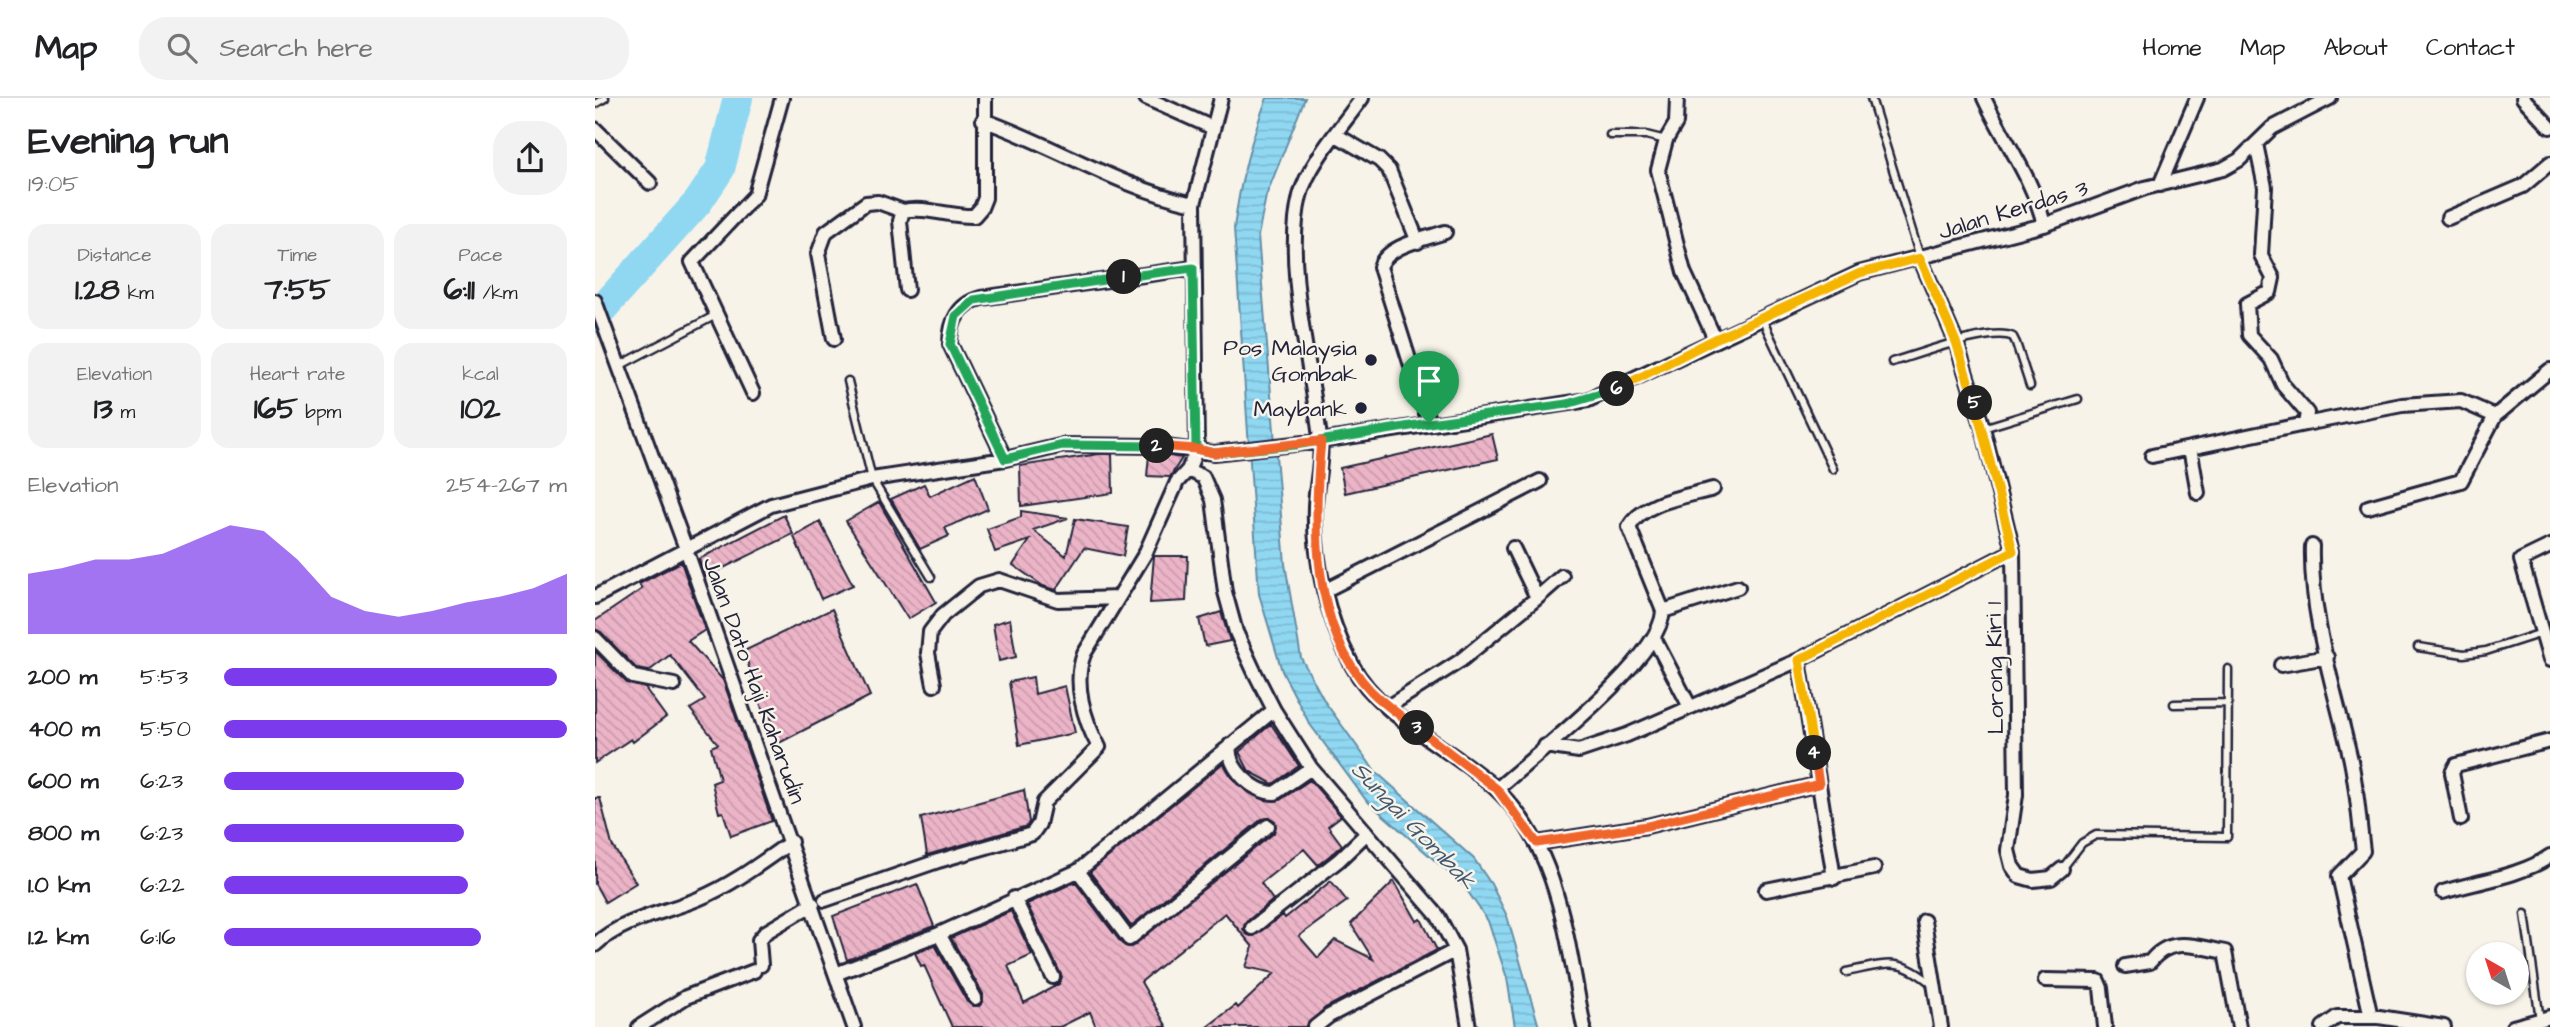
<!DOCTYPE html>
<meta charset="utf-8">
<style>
:root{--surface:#fff;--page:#f2f2f2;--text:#202124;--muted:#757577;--line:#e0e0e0;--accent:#7c3aed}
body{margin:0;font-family:"Architects Daughter",sans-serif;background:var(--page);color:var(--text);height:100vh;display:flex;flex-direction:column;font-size:26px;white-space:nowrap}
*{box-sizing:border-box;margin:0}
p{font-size:23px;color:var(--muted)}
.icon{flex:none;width:38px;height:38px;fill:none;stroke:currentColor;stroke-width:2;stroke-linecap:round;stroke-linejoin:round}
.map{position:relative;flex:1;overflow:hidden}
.side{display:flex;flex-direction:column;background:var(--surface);width:595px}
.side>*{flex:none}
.needle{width:46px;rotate:321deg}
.fabs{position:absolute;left:1871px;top:844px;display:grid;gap:14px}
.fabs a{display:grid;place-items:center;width:63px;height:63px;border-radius:50%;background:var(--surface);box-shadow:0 2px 5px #0004;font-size:35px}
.pin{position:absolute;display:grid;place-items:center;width:60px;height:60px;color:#fff;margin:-72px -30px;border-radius:50% 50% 50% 0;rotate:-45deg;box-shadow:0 0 7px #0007}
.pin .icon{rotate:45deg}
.km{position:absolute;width:35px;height:35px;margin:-18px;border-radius:50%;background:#222;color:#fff;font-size:19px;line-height:35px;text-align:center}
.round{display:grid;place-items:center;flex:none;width:74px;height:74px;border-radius:28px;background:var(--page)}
.head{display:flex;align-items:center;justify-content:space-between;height:119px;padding:0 28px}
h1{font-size:38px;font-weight:800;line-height:52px}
.stats{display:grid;grid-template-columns:repeat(3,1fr);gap:10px;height:119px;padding:7px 28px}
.stats div{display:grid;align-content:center;border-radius:18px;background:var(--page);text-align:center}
.stats b{font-size:30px;font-weight:800}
.stats small{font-size:19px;font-weight:400}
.stats p{font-size:19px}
.chart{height:196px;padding:14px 28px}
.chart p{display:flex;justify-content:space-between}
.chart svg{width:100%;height:126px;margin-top:7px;fill:var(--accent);opacity:.7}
ul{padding:0 28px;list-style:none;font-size:23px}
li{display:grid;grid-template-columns:112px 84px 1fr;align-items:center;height:52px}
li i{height:18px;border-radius:9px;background:var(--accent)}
header{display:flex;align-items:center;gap:42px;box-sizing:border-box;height:98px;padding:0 35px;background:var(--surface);border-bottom:2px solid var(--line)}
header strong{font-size:33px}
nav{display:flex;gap:38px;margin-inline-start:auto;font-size:24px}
.search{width:490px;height:63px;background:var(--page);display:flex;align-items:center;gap:18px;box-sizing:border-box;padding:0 24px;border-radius:28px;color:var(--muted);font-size:26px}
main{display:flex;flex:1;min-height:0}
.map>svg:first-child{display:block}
.water{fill:url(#water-rules);stroke:#648fa9;stroke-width:2}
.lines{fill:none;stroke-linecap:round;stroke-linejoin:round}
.river{stroke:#90d8f2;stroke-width:30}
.building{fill:url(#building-back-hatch);stroke:#22223b;stroke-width:2}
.lane-casing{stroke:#22223b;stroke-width:11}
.street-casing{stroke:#22223b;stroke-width:18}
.lane{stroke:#f7f3e8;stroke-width:6}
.street{stroke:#f7f3e8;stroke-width:12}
.split-1-casing{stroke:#fff;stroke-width:14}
.split-2-casing{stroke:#fff;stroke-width:14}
.split-3-casing{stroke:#fff;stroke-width:14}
.split-4-casing{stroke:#fff;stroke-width:14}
.split-5-casing{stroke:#fff;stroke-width:14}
.split-6-casing{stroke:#fff;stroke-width:14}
.split-7-casing{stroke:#fff;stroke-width:14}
.split-1{stroke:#22a559;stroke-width:9}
.split-2{stroke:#22a559;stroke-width:9}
.split-3{stroke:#f0652b;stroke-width:9}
.split-4{stroke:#f0652b;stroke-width:9}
.split-5{stroke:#f5b400;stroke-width:9}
.split-6{stroke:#f5b400;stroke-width:9}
.split-7{stroke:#22a559;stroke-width:9}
.poi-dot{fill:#22223b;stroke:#f7f3e8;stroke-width:2.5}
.labels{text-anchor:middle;stroke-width:5;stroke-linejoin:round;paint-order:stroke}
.street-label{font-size:23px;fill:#22223b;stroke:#f7f3e8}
.poi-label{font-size:23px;fill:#22223b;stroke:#f7f3e8;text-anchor:end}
.water-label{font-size:24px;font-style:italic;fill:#435972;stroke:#f7f3e8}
</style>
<header>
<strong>Map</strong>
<div class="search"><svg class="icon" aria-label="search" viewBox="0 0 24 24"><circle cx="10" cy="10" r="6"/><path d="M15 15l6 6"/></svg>Search here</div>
<nav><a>Home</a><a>Map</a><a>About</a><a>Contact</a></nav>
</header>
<main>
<section class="side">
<div class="head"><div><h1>Evening run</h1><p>19:05</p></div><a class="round"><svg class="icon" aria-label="share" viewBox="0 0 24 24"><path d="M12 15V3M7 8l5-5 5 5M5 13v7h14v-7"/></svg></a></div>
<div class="stats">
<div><p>Distance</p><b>1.28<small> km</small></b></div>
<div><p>Time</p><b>7:55</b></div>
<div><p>Pace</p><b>6:11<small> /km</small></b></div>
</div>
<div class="stats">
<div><p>Elevation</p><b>13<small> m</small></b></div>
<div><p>Heart rate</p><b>165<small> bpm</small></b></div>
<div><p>kcal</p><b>102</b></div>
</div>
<div class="chart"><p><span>Elevation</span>254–267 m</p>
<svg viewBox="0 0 160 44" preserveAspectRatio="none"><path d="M0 44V23L10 21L20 18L30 18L40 16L50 11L60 6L70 8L80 18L90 31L100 36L110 38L120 36L130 33L140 31L150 28L160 23V44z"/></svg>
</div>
<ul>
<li><b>200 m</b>5:53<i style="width:97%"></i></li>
<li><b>400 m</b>5:50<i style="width:100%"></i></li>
<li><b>600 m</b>6:23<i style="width:70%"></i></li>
<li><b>800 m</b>6:23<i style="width:70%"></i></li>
<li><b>1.0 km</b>6:22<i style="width:71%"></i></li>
<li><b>1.2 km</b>6:16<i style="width:75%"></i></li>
</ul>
</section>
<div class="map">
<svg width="1955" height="929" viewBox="0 0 1955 929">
<defs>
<pattern id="water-rules" width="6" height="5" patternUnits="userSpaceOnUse" patternTransform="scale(1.75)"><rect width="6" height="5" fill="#90d8f2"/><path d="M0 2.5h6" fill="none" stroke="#7cb9d0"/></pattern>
<pattern id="building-back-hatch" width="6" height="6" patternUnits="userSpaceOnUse" patternTransform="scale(1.75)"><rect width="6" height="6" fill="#ecb4c7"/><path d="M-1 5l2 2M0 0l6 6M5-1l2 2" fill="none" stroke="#ca9aac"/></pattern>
</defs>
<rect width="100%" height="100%" fill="#f7f3e8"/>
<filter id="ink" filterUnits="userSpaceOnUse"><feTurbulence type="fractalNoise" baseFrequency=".0143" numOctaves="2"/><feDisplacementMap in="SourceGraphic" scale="14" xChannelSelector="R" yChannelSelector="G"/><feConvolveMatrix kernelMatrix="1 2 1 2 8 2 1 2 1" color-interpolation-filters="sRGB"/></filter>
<g filter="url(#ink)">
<path class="water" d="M133,0H155L134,75L111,105L99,97L117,69Z
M672,0H710L671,98L663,138L690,466L706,560L730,604L780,673L879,761L896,786L912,818L944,929H920L912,880L893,823L869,788L771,702L714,625L687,573L664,496L639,130C645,84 655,43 672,0Z"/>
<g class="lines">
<path class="river" d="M0,219L103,104L125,71L143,0"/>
</g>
<path class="building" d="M897,336L903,361L750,395L745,370Z
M504,356H517L518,395L426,408L425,368Z
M554,357L574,358L587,360L575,379L552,378Z
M380,377L393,411L350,430L354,438L325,451L296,401L329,386L335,398Z
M284,404L341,504L313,521L251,423Z
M426,413L473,420L438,432L471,458L480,421L533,429L528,458L489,450L461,492L448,488L418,467L435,442L400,454L392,431L426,419Z
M189,417L198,436L110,479L104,461Z
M225,424L258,487L226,501L199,439Z
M559,458H593L591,503L555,505Z
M86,464L110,532L93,543L128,582L177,723L136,738L128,714L124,715L117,685L125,682L116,649L123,646L95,611L110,602L75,557L54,573L42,571L6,534L0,531V523L47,491L44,486Z
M237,511L275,598L184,645L174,614L169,617L149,553Z
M626,514L635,543L610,548L604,521Z
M415,521L421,559L404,563L398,526Z
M0,553L32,585L50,590L71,619L38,644L36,641L0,665Z
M438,579L440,596L470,588L480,635L424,647L414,584Z
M676,626L704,668L678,686L654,673L644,654Z
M628,665L642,686L670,702H685L715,682L746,718L733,728L747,747L738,755L723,767L709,751L666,785L678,802L651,824L648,831L651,836L659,838L688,817L690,820L736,783L752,803L704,838L723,860L740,842L778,861L756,826L799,783L822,823L826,821L842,852L730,910L711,929H612L641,907L643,910L680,875L651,869L658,849L630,815L546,884L572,929H501L495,914L465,929H357L329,867L326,868L320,855L340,847L372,904L384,908L388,904V896L356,840L416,813L437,857L413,868L429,905L464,886L467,879L432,806L480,784L527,846L536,849L679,735L680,723L675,720L667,721L536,828L495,774Z
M429,692L434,724L432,728L332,757L326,720Z
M0,700H5L17,747L41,785L10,804L0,786Z
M322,786L339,828L252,862L238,818Z"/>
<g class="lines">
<defs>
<path id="lane" d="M1276,0L1325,159
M0,6L10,0
M1015,37H1051L1071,42
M1167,221L1238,371
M1297,264C1321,257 1397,228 1418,239L1421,245L1435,288
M24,268L121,217
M253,283L277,381L336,479
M1388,330L1483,301
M1823,549L1869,556L1891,553L1947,535
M1579,606L1633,605
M1467,771L1487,745L1501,737L1632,739L1633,571
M1930,816L1945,922
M1251,874C1292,866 1304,858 1338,887"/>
<path id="street" d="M551,0L616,29
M767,0C748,27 713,66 705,98C688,166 717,270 725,340C728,361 721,386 720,408C718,461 732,519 757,567C784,619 858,651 900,690C966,751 972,847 989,929
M1082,0L1081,25L1071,42L1063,72L1089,174L1120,241
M1389,0C1409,43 1438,80 1449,127
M1928,0L1955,29
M388,22C459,47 525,90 599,106
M0,31L55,85
M741,37L784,62L794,72L823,144
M1565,87L1602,0
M1853,120L1928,88L1955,65
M1325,160L1361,244L1388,330L1418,453L1421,697L1413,752L1417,768L1424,778L1438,782L1456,780L1467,771
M312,192L305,123L308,113C331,108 355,119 379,118L386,110L390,100V0
M0,203L91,451L259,929
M239,241L223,156L231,134L271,105L283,104L308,113
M158,295L97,164L160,97L187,0
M834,325L785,169C792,147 831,141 850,134
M1710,326L1807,307L1866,303L1900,318
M1595,350L1603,395
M1557,358L1710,326L1712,315L1688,287L1676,261L1654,237L1652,206L1675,194L1678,180L1666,157L1670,89L1661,46
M410,361L355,246C355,224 363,206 386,200L598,170
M593,372L608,379L618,402L630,494L641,534L659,573L679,612L716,670L843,818L861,852L874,929
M1773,409L1866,383L1900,318L1955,272
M1717,448C1715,518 1739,589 1755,658C1762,689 1764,722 1768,753L1744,778L1776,919
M1955,448L1926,462L1955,562
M729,493L945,383
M0,499L176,407L277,381L410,361L469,347L563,348L619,355L726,343L993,302L1264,175L1449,127L1550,90L1628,71L1644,62L1677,30L1735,0
M942,500L967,478
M1068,513L1143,489
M0,540L38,579L79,587
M1059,540L1095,609
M1204,562L1239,780
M1686,567L1732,559
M339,587L333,555L335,534L348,517L384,488L404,482L463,502L523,500
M794,608L865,563L942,500L918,450
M635,647C631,669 658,695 680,695L716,670
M950,648L984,653L1032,637L1204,562L1418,453
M902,691C940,657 1066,561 1068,513L1034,429C1049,403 1090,399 1118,391
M1866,721L1857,675L1861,667L1955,643
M942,745L1052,728L1224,686
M483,773L534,841L673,728
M1171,792L1279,770
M1848,794C1881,784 1929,777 1955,758
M419,800L458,879
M230,802L343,763L437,736L444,726L449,704L504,649C489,622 478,585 489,556L550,456L582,384L593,372L602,351L599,106L626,0
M1329,823L1346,929
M657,830L744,762L772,735
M344,836L380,900
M0,847C28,821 69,815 103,801C137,787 166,765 196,744
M166,867L164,842L171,834L218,806
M1530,868L1555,864C1575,837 1602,849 1630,854L1644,929
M243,875L344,836L483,773L679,612
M1450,882L1503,883L1506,890L1510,929
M44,929L91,899L159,873
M720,929L734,918L861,852
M1728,929L1742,919H1784L1849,929
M1918,929L1955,919"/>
</defs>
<use href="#lane" class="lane-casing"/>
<use href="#street" class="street-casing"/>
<use href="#lane" class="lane"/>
<use href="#street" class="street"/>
</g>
</g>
<g class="lines" filter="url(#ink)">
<defs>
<path id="split-1" d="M529,179L598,170L601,351L619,355L700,347L834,325"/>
<path id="split-2" d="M529,179L379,202L361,218L355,246L410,361L468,347L562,348"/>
<path id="split-3" d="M562,348L601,351L619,355L726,343C718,423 716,530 776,593C790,607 806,618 822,630"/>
<path id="split-4" d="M822,630L902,691L942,745L1052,728L1224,686L1219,655"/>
<path id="split-5" d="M1219,655L1204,562L1418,453L1380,305"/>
<path id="split-6" d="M1022,291L1120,241L1265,175L1325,160L1361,244L1380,305"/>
<path id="split-7" d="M834,325L972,306L1022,291"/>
</defs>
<use href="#split-1" class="split-1-casing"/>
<use href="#split-2" class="split-2-casing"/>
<use href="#split-3" class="split-3-casing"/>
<use href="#split-4" class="split-4-casing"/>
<use href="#split-5" class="split-5-casing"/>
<use href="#split-6" class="split-6-casing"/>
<use href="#split-7" class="split-7-casing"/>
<use href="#split-1" class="split-1"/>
<use href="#split-2" class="split-2"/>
<use href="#split-3" class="split-3"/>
<use href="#split-4" class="split-4"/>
<use href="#split-5" class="split-5"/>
<use href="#split-6" class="split-6"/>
<use href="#split-7" class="split-7"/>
</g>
<g class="poi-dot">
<circle cx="776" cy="262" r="7"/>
<circle cx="766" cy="310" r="7"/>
</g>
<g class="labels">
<g class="street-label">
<text transform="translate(1418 111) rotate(-17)" y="8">Jalan Kerdas 3</text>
<text transform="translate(1399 570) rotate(-91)" y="8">Lorong Kiri 1</text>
<text transform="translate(160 582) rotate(70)" y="8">Jalan Dato Haji Kaharudin</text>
</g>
<g class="poi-label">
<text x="762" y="257">Pos Malaysia<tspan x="762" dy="26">Gombak</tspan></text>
<text x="752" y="318">Maybank</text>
</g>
<g class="water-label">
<text transform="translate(819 727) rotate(46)" y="8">Sungai Gombak</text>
</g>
</g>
</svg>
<div class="fabs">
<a><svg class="needle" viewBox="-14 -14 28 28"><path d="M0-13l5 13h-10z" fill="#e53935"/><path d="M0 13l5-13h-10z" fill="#757577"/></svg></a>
</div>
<div class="pin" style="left:834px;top:325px;background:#1e9e55"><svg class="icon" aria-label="arrive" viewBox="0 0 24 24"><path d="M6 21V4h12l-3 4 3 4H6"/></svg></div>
<b class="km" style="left:529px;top:179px">1</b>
<b class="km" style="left:562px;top:348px">2</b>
<b class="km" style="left:822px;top:630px">3</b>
<b class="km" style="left:1219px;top:655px">4</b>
<b class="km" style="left:1380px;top:305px">5</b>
<b class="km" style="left:1022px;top:291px">6</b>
</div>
</main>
